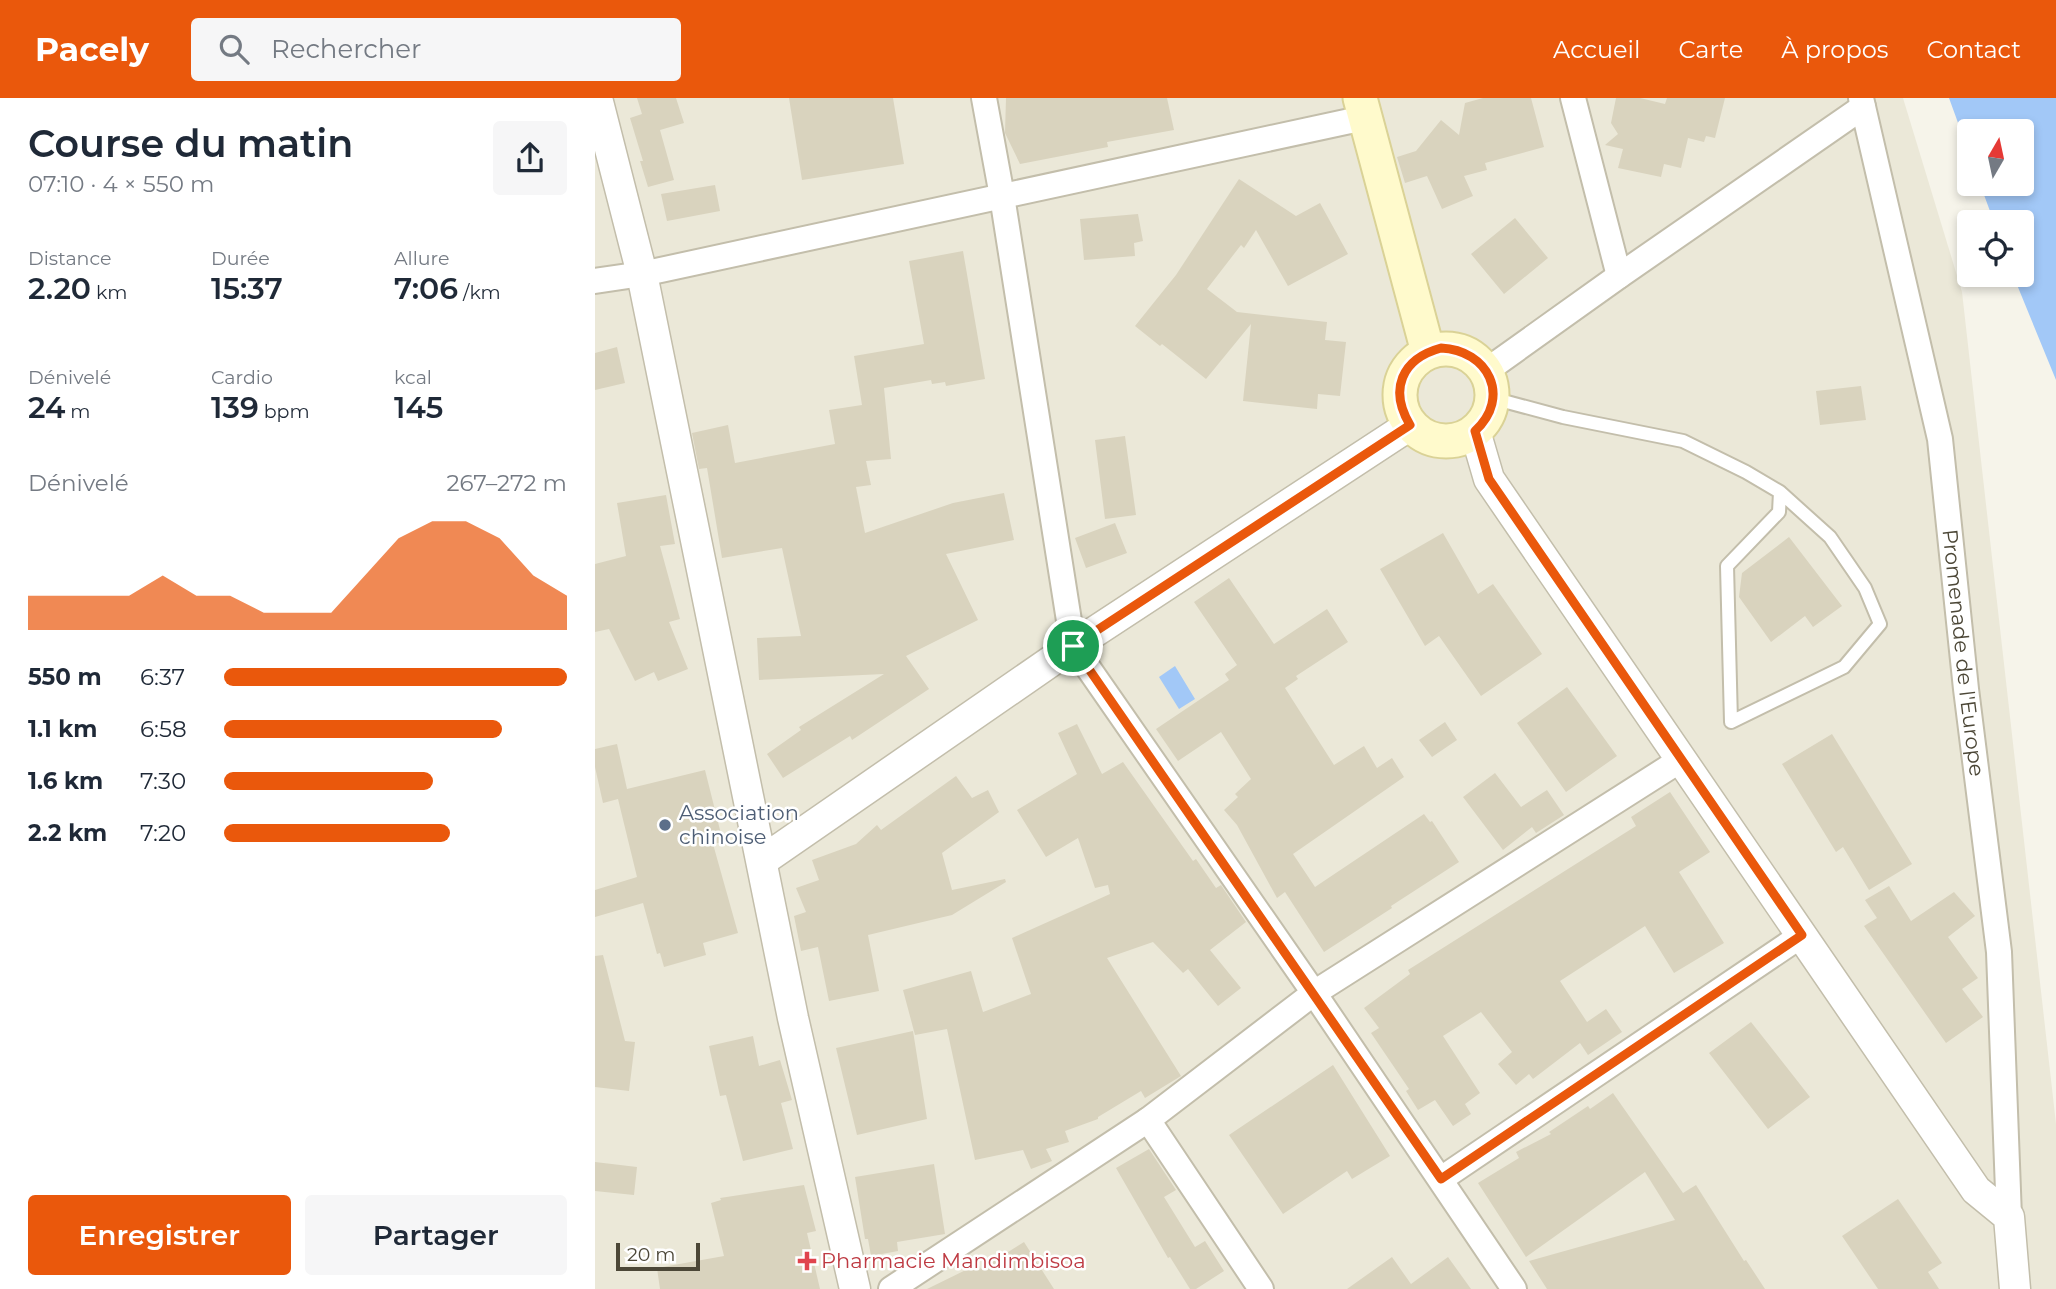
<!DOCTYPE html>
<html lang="fr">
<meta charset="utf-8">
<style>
:root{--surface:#fff;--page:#f6f6f7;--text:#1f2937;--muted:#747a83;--accent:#ea580c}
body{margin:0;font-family:Montserrat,sans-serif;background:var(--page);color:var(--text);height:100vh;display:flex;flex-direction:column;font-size:26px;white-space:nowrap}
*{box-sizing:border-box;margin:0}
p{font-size:23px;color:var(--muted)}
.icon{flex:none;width:38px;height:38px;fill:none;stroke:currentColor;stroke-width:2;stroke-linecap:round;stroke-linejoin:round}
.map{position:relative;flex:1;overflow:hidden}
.drawer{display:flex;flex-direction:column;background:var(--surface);width:595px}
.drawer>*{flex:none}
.needle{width:46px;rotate:9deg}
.tools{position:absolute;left:1362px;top:21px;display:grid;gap:14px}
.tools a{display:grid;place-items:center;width:77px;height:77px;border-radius:7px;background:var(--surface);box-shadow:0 4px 10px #0003;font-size:35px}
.scale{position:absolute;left:21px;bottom:18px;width:84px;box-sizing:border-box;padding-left:7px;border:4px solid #4c4737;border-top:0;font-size:19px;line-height:24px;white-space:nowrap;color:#4c4737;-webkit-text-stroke:5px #fff;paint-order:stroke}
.pin{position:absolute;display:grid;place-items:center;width:60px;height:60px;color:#fff;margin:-30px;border:4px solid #fff;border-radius:50%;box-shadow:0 2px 7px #0007}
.round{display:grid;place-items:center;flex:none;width:74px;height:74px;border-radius:7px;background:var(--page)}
.head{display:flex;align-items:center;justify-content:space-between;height:119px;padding:0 28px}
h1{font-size:38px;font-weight:600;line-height:52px}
.stats{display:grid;grid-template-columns:repeat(3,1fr);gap:10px;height:119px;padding:7px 28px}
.stats div{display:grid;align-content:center}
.stats b{font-size:30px;font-weight:600}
.stats small{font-size:19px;font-weight:400}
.stats p{font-size:19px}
.chart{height:196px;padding:14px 28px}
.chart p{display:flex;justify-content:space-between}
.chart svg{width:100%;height:126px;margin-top:7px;fill:var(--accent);opacity:.7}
.action{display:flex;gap:14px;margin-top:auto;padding:14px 28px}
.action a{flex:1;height:80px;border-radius:7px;background:var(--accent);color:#fff;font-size:28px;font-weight:600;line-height:80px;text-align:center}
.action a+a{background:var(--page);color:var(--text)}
ul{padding:0 28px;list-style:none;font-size:23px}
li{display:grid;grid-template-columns:112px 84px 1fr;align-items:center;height:52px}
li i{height:18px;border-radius:9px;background:var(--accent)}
header{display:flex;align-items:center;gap:42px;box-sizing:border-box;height:98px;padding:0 35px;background:var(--accent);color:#fff}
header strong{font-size:33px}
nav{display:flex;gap:38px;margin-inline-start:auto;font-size:24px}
.search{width:490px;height:63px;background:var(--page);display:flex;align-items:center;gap:18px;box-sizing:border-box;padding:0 24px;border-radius:7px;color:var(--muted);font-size:26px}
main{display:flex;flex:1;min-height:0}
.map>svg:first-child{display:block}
.residential{fill:#ebe8d8}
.water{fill:#a2c8f7}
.building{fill:#d9d3be}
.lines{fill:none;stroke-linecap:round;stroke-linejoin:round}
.service-casing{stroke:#c3beab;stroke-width:16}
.minor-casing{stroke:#c3beab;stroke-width:28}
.tertiary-casing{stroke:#c3beab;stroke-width:33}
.secondary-casing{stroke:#dad296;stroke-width:37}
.service{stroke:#fff;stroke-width:12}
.minor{stroke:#fff;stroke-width:24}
.tertiary{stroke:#fff;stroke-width:30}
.secondary{stroke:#fffacc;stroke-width:33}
.route-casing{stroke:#fff;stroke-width:14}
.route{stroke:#ea580c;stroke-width:9}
.service-dot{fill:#5c6f8a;stroke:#fff;stroke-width:2.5}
.health-dot{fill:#e0444e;stroke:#fff;stroke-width:2.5}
.labels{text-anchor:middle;stroke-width:5;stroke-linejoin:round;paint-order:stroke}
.street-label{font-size:21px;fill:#4c4737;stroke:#fff}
.service-label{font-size:21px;fill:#4e5e75;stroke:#fff;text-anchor:start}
.health-label{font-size:21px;fill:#be3a42;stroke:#fff;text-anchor:start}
</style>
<header>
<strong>Pacely</strong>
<div class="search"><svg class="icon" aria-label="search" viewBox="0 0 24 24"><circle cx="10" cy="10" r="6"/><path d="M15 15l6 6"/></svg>Rechercher</div>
<nav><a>Accueil</a><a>Carte</a><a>À propos</a><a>Contact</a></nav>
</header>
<main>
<section class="drawer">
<div class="head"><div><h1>Course du matin</h1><p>07:10 · 4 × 550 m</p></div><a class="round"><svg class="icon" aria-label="share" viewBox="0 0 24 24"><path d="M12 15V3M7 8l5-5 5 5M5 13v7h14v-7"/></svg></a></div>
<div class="stats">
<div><p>Distance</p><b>2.20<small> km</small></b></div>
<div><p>Durée</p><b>15:37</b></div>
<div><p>Allure</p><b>7:06<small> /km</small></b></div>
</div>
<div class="stats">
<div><p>Dénivelé</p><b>24<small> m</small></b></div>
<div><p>Cardio</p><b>139<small> bpm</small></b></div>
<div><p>kcal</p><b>145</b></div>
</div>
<div class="chart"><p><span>Dénivelé</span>267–272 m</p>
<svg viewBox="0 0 160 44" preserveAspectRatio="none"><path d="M0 44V32L10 32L20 32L30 32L40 25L50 32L60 32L70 38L80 38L90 38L100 25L110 12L120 6L130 6L140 12L150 25L160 32V44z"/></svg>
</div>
<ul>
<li><b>550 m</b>6:37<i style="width:100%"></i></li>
<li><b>1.1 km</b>6:58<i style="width:81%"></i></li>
<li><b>1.6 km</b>7:30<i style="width:61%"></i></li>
<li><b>2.2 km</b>7:20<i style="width:66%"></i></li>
</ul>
<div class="action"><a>Enregistrer</a><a>Partager</a></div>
</section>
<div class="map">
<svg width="1461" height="1191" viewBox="0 0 1461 1191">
<rect width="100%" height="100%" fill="#f6f4ea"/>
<path class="residential" d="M0,0H1308L1367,194L1461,1026V1191H0Z"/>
<path class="water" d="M1354,0H1461V282L1418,177H1426V124H1399L1385,86H1426V33H1374V55Z
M580,568L600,601L584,611L564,579Z"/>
<path class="building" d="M42,0H81L89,25L65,32L79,82L53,89L45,63H48L35,20L47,16Z
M194,0H298L309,66L207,82Z
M411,0H572L579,32L512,44L513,49L425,66L410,35Z
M888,0H936L949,49L890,65L892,72L869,78L878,98L847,111L832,78L810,85L802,59L821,53L846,22L864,37L870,5Z
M1021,0H1045L1070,6L1072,0H1130L1120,40L1111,38L1109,44L1093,40L1086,70L1069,66L1066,79L1023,70L1028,51L1010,47L1023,36L1016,25Z
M644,81L701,118L725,105L753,156L693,188L661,132L649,150L646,147L612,191L642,214L732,224L730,242L751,244L745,298L723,296L722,311L648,303L656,226L611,281L567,246L565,248L540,228L581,177Z
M120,87L125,113L72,123L66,96Z
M543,116L548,143L539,145L540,158L489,162L485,121Z
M920,120L953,160L909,196L876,156Z
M368,153L390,281L351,288L350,284L337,286L336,282L289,290L296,361L271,363L276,387L261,389L270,435L358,405L409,395L419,442L351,456L383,522L311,558L334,591L257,642L255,638L188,680L172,656L206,632L204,629L289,576L164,582L162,540L206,538L187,450L127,460L112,370L104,371L97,335L133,327L140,365L240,346L234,312L267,307L259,258L329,246L314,163Z
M22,249L30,285L0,292V255Z
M1266,288L1271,322L1225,327L1221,293Z
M530,338L541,417L510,421L500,342Z
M71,397L80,446L65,448L85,521L74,524L93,571L63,583L59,574L40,583L14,531L0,534V466L31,458L22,405Z
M520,425L532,455L491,470L480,440Z
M848,435L883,496L898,486L947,556L886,598L844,538L830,548L785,471Z
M1194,439L1247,508L1218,529L1210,518L1176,544L1144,499L1147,475Z
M634,480L679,546L732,511L753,544L701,578L703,581L690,590L739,667L769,648L782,670L797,660L809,679L698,756L720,789L829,716L835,724L837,723L864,764L796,808L797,810L729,854L690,794L682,800L642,727L629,712L643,699L640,696L656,681L626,634L583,663L561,631L634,582L630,576L642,567L599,504Z
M972,589L1022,658L971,694L922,625Z
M850,624L862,642L837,659L824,642Z
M482,626L507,676L528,664L598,763L601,761L621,790L626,787L651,824L615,852L646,890L623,908L593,871L588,875L558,844L512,860L586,978L550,1000L546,993L503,1019V1021L470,1033L474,1044L451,1051L457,1063L436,1071L428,1052L380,1062L352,931L320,937L308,892L376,873L388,914L436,896L417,840L515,796L513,787L500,790L483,740L451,759L422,712L482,676L463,635Z
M1237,636L1317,766L1274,792L1248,749L1241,754L1187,666Z
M22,646L32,691L110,672L128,744L118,746L143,835L108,845L111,857L69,869L65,855L62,856L48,805L0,819V792L42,779L23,701L8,705L0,669V651Z
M900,675L926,709L952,692L969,717L941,735L937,729L908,752L868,699Z
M361,678L377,700L393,692L404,714L347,755L357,792L410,781L411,784L357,817L273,837L284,893L234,903L223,849L206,853L199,818L211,814L201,790L224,782L217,762L261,746L282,727L286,732Z
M1075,694L1115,754L1084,774L1129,845L1079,875L1050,828L965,883L992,924L1011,911L1027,934L993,957L985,945L938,981L934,976L921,987L903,966L917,954L886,914L848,938L885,995L870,1006L876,1016L858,1028L840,1002L823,1012L811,993L814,991L776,935L784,930L769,910L815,876L813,872L1041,728L1036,719Z
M1294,788L1316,823L1359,794L1380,818L1353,839L1383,880L1367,891L1388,919L1351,945L1269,828L1282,820L1270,802Z
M8,857L30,943L40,944L34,993L0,989V858Z
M1156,924L1215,999L1173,1031L1114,955Z
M318,933L332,1021L262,1037L241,950Z
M158,938L164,968L185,962L197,1002L186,1005L198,1051L148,1063L131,997L125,998L114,948Z
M738,967L795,1058L757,1081L752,1073L688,1116L634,1037Z
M1018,995L1088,1095L1101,1087L1149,1163L1151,1162L1170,1191H952L934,1163L1080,1122L1050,1074L931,1159L883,1085L924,1060L921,1054L956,1036L954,1034L993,1008L995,1011Z
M554,1051L581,1092L569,1099L600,1149L610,1143L629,1173L601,1191H595L575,1159L573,1160L521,1070Z
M0,1064L42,1069L39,1097L0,1093Z
M339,1066L350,1136L302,1144L303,1153L276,1158L273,1141H270L260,1079Z
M209,1087L221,1133L212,1135L225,1191H65L62,1170L129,1158L116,1105L126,1102L125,1100Z
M1303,1101L1347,1165L1333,1174L1344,1191H1283L1247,1138Z
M429,1144L459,1191H332L383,1166L386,1171Z
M797,1159L816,1186L853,1159L876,1191H752Z"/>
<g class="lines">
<defs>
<path id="service" d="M897,300L968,319L1088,343L1151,374L1185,394L1184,414L1132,468L1136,624L1249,569L1285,526L1270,490L1235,439L1185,394"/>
<g id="minor">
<path d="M389,0L407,98L478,548L719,895L919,1191"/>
<path d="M978,0L1024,178"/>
<path id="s1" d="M1266,0L1345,341L1371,591L1404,854L1414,1119"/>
<path d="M0,183L47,176L769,20"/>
<path d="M891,273L1024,178L1268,9"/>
<path d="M553,1022L666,1191"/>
<path d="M846,1081L1207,837"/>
<path d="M296,1191L553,1022L719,895L1087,661"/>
</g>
<path id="tertiary" d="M2,0L47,176L198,920L260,1191
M880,333L894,381L1381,1092L1414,1119L1420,1191
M167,763L478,548L815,327"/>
<path id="secondary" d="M765,0L833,254
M805 297a46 46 0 1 1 92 0a46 46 0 1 1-92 0Z"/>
</defs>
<use href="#service" class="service-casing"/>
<use href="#minor" class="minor-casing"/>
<use href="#tertiary" class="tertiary-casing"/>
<use href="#secondary" class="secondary-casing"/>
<use href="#service" class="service"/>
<use href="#minor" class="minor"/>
<use href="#tertiary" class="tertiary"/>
<use href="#secondary" class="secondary"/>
</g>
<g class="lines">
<defs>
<path id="route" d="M846,250C893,252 917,299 880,333L894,381L1207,837L846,1081L478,548L815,327C794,292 806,261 846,250Z"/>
</defs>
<use href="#route" class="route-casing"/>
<use href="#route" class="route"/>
</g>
<circle class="service-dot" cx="70" cy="727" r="7"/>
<path class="health-dot" d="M208.5 1152.5h7v7h7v7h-7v7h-7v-7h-7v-7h7z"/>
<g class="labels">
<g class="street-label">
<text dy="7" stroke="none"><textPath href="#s1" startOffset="565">Promenade de l'Europe</textPath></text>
</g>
<g class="service-label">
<text x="84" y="722">Association<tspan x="84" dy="24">chinoise</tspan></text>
</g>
<g class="health-label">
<text x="226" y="1170">Pharmacie Mandimbisoa</text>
</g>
</g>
</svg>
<div class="tools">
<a><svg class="needle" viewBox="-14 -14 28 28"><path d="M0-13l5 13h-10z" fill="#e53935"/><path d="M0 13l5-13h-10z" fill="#747a83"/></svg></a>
<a><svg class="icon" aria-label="locate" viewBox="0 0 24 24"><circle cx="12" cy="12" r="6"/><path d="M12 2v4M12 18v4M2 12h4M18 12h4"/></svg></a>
</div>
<div class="scale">20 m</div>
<div class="pin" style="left:478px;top:548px;background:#1e9e55"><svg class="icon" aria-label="arrive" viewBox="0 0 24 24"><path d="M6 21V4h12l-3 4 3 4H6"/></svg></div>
</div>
</main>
